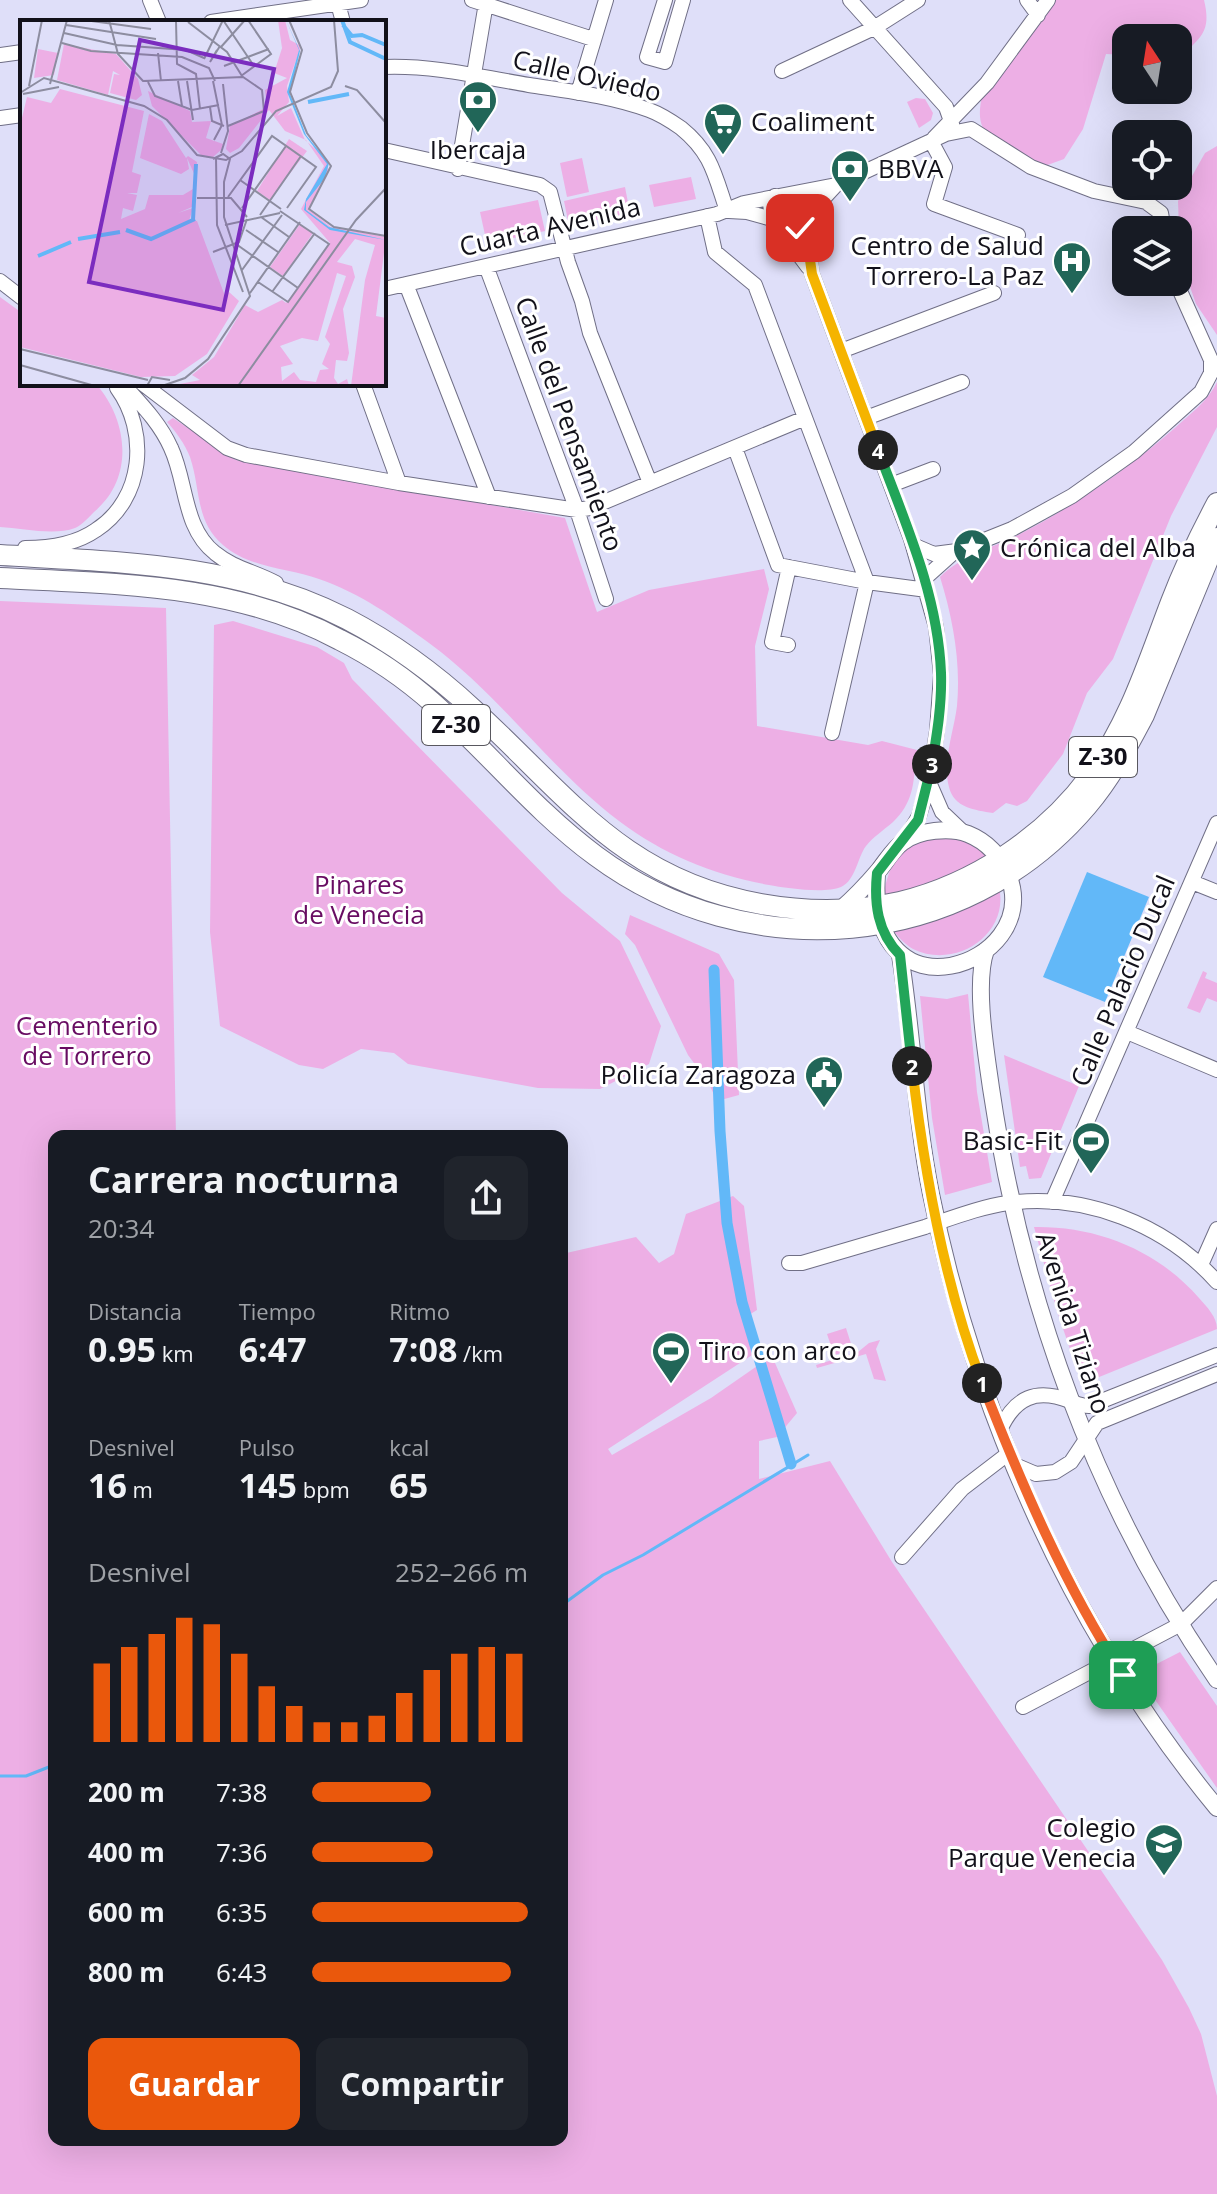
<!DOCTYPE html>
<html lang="es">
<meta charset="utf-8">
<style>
:root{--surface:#171b24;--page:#20242c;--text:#f1f3f6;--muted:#9ea1a6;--accent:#ea580c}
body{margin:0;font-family:"Open Sans",sans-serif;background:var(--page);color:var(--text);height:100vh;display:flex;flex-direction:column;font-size:30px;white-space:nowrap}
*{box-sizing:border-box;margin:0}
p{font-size:26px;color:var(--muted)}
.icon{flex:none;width:44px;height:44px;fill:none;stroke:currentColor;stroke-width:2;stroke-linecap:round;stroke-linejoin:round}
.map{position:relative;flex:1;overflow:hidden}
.panel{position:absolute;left:48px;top:1130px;width:520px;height:1016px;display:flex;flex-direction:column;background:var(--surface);border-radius:16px;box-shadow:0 8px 32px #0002}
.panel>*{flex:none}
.needle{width:52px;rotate:348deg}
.controls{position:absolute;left:1112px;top:24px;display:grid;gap:16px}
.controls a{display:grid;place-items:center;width:80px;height:80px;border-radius:16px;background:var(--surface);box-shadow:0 8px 32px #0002;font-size:40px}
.pin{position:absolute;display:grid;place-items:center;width:68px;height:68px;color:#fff;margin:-34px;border-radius:16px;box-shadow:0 4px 12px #0006}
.km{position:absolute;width:40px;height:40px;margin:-20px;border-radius:50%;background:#222;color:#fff;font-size:22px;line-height:40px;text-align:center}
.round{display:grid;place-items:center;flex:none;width:84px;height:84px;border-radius:16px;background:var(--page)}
.summary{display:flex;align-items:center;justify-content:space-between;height:136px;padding:0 40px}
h1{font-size:36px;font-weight:700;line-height:60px}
.stats{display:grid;grid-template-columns:repeat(3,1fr);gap:12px;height:136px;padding:8px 40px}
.stats div{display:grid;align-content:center}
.stats b{font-size:34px;font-weight:700}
.stats small{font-size:22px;font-weight:400}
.stats p{font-size:22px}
.chart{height:224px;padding:16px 40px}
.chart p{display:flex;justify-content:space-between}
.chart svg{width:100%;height:144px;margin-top:8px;stroke:var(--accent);stroke-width:6}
.button{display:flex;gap:16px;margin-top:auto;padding:16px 40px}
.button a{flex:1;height:92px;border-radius:16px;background:var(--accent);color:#fff;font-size:32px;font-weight:700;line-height:92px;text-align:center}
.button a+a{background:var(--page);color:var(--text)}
ul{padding:0 40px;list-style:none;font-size:26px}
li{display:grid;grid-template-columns:128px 96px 1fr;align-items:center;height:60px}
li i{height:20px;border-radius:10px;background:var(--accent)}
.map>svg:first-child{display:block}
.green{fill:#edafe5}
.water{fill:#62b8f8}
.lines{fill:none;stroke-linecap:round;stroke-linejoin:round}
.stream{stroke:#62b8f8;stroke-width:3}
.canal{stroke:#62b8f8;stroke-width:11}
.minor-casing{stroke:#706f86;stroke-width:16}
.major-casing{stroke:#706f86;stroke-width:18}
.highway-casing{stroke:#706f86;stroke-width:22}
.minor{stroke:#fff;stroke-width:14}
.major{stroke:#fff;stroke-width:16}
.highway{stroke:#fff;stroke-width:20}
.split-1-casing{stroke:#fff;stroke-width:16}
.split-2-casing{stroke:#fff;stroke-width:16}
.split-3-casing{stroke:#fff;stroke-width:16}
.split-4-casing{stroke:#fff;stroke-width:16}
.split-5-casing{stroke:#fff;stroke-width:16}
.split-1{stroke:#f0652b;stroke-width:10}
.split-2{stroke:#f5b400;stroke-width:10}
.split-3{stroke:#22a559;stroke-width:10}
.split-4{stroke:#22a559;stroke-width:10}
.split-5{stroke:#f5b400;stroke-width:10}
.labels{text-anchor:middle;stroke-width:6;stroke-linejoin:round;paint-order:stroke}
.shield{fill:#fff;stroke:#59585f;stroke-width:2}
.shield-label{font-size:24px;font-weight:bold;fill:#12111a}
.street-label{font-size:26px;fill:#12111a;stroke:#fff}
.poi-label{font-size:26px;fill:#12111a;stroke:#fff;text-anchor:start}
.park-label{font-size:26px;fill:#680c62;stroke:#fff}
.inset-river{fill:none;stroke:#62b8f8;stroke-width:4}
.inset-road{fill:none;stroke:#8d8da0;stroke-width:2}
.view{fill:#7b2cbf;fill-opacity:0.15;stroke:#7b2cbf;stroke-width:4}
.inset-edge{fill:none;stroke:#12111a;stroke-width:4}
</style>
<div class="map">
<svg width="1217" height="2194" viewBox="0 0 1217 2194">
<rect width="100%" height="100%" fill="#dfdff9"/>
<path class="green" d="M1053,0H1204C1212,33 1200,38 1178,59V38H1126V55L1106,54L1083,129L1064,159L1042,167C1031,160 988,137 983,128C978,118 980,106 982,96Z
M916,98L925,99L933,113L931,120L919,128L907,102Z
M1217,146V335L1196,304L1180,258L1178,201L1205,153Z
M582,158L589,192L567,197L560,163Z
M691,177L696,199L654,207L649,185Z
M625,187L630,213L569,226L564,201Z
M538,200L545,231L487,244L480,212Z
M796,200L805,206L804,215C797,222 786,225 778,218L777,207L781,203Z
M0,297L22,313V384H96C128,420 135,478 94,512C89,517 82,525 75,528C54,536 22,528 0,527Z
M1217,382V427L1171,516L1113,659L1087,693L1063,754L1027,801L1017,806L1006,803L993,813C975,810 954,808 949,787C942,762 954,731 957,706C961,662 953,619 940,577C962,555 993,548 1020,534C1076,505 1128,469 1176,427C1190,414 1209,400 1217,382Z
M173,418L236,460L565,518L597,612L649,590L764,569L769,589L755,646L757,726L868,745L882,741L917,750C913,779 916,800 893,822C884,830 873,837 866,846C857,858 856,880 841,887C825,894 785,888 769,885C714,875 664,855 619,821C550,769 500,695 429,643C395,618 360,593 319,579C288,568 249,568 223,545C195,521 201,490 190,457C185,444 176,432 167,422Z
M0,601L166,608L176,1136H54V2140H562V1254L636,1237L659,1263L674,1254L686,1214L733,1196L744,1206L757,1310L744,1318L763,1348L608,1449L612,1455L711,1398L770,1357L775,1363L797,1413L777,1437L759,1441V1479L830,1461L892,1562L1162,1960L1189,2008L1201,2034L1217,2096V2194H0Z
M233,621L317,647L344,663L352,679L562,893L620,941L661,1026L649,1064L600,1089L538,1088L408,1064L394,1053L361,1049L323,1069L299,1065L220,1026L210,932L214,625Z
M936,836C957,838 976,841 991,857L938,882L883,897C890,860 899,847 936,836Z
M999,887C1010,935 955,970 913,949C904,944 897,935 890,927Z
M630,915L719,954L734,980L739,1095L717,1101L708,1082L688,1055L635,945L625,934Z
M1203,971L1207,973L1205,978L1217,983V1002L1207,998L1200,1013L1187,1008Z
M968,994L977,1092L992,1182L945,1195L932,1118L920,996L947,999Z
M1004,1055L1079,1086L1041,1178L1029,1179L1026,1166L1020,1167Z
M1034,1227C1097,1226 1157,1250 1199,1298C1207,1307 1217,1317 1217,1329L1082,1384L1057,1311Z
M846,1328L853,1350L834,1355L827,1334Z
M880,1340L876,1349L886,1381L874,1379L866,1354L817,1368L816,1365L858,1352L869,1343Z
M1180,1652L1217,1706V1788L1137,1674Z"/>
<path class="water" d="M1087,872L1149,897L1105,1002L1043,977Z"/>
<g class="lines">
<path class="stream" d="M562,1605L603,1575L643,1555L808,1455
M0,1776H26L54,1765"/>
<path class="canal" d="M714,970L720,1131L727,1223L742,1302L791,1464"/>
<defs>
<path id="minor" d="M150,0L159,22
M337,0L343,22
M472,0L593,39
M665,0L647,57L665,62L683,0
M850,0L946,107L952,124
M1027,0L1038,15
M211,22L361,0
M0,55L22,52
M384,67C432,65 482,77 529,85C568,91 611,96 649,110C660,114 671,121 681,128C712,153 715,176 727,211
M782,71L874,28L918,0
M578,93L606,0
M0,118L22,115
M934,138L987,83L1048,0
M931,141L945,167L934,204L1018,235
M384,150L540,185L550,192L568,262L582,301L590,333L650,483
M458,169L486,3
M775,196L770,203L772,219L808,267
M729,211L747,212L772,219
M811,212L836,185L946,134L971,129L1031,167L1094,191L1146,202L1161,213L1164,230
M707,216L715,252L755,285L867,582L832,733
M805,225L812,274L911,539L936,627L941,675L937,731L929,782L919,816L905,840
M486,266L577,510L606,599
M0,281L22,298
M406,284L489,497
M384,289L717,214L744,203L836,185
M841,351L994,293
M123,384C141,404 160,423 171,448C187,482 183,528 215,553C233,568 256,572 276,583
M143,384L227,448L246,455L399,483L577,510L590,508L805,418
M363,384L399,483
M866,418L962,382
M735,448L778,565L867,582L927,590
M891,485L933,469
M913,545L934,554L957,551L1012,529L1072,496L1134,452L1201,392L1211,373V360L1176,282
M25,548C49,548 76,544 96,530C144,499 149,432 117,388
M924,579L953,553
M788,645L772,642L789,567
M929,782L942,812L963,832
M1192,882L1217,892
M1127,1032L1217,1070
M1052,1202L1217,823
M789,1263H802C843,1251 884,1239 925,1227C952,1218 980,1207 1008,1203C1085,1193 1165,1224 1217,1282
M1201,1265L1217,1229
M1000,1430C1015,1397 1036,1388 1070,1401C1078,1404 1081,1406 1089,1406L1217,1355
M1015,1465L1036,1474L1055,1472L1071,1462L1097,1423L1217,1374
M902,1557L962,1489L1009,1453
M1023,1707L1181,1624L1217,1588"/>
<path id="major" d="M841,909C855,897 868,883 879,870C887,860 893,849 903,842C919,830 950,827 968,834C988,842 1001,857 1009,877C1042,966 865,1026 877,873
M986,950C974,983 986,1052 991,1088C1022,1300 1095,1503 1217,1680
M900,955C913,1034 915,1115 931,1194C976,1416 1073,1633 1217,1808"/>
<path id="highway" d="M0,555C119,562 238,563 347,619C393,643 434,673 473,709C568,796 624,880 761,904C806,912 855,912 900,902C974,884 1045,837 1090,776C1129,724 1148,662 1171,602C1184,568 1200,535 1217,503
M0,578C117,584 234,583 340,640C374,657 406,679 434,704C489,753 536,812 596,856C747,968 963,952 1087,806C1111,778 1127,747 1144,715L1217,538"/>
</defs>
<use href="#minor" class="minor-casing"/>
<use href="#major" class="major-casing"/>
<use href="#highway" class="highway-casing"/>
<use href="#minor" class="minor"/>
<use href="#major" class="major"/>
<use href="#highway" class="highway"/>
</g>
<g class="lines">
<defs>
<path id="split-1" d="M982,1383C1021,1483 1064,1584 1123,1675"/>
<path id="split-2" d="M912,1066C924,1172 944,1283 982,1383"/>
<path id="split-3" d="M912,1066L900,955C877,932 874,903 877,873L918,820L932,764"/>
<path id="split-4" d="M878,450C905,522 938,595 941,673C942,704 937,734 932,764"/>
<path id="split-5" d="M800,228L805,225L812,274L878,450"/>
</defs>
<use href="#split-1" class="split-1-casing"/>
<use href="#split-2" class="split-2-casing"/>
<use href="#split-3" class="split-3-casing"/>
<use href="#split-4" class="split-4-casing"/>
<use href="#split-5" class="split-5-casing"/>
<use href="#split-1" class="split-1"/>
<use href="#split-2" class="split-2"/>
<use href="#split-3" class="split-3"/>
<use href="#split-4" class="split-4"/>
<use href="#split-5" class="split-5"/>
</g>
<defs>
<symbol id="bank-pin" viewBox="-11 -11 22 30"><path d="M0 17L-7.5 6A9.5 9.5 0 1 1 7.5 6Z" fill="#216658" stroke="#fff"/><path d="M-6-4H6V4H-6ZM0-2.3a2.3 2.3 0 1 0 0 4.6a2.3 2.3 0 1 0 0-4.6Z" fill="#fff"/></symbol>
<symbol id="supermarket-pin" viewBox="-11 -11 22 30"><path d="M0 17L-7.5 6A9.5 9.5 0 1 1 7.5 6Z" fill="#216658" stroke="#fff"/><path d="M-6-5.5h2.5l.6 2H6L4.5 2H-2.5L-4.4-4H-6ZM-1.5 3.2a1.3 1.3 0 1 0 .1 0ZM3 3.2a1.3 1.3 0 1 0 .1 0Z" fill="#fff"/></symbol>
<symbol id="hospital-pin" viewBox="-11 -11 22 30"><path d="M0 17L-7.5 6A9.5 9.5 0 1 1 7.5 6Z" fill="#216658" stroke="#fff"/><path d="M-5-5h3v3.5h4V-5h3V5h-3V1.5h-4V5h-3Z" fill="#fff"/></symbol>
<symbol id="sight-pin" viewBox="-11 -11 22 30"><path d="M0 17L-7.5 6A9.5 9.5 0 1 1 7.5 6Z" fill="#216658" stroke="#fff"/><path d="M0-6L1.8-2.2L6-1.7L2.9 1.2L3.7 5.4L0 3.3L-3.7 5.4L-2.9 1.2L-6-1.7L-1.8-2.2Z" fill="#fff"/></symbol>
<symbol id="civic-pin" viewBox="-11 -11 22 30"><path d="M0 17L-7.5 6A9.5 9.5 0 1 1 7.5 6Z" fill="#216658" stroke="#fff"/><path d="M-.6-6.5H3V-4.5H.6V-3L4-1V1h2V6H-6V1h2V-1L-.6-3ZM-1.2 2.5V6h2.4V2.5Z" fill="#fff"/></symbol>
<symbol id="stadium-pin" viewBox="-11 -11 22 30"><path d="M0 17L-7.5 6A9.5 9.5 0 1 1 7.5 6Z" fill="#216658" stroke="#fff"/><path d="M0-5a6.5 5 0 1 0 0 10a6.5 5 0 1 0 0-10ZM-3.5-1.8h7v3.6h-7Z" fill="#fff"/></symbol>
<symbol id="school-pin" viewBox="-11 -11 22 30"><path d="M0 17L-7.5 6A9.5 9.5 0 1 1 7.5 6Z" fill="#216658" stroke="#fff"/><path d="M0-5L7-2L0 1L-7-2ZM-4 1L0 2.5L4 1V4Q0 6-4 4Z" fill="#fff"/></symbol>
</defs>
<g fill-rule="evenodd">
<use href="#bank-pin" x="456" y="78" width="44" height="60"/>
<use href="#supermarket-pin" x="701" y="100" width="44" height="60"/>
<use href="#bank-pin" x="828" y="147" width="44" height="60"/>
<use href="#hospital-pin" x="1050" y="239" width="44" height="60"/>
<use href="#sight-pin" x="950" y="526" width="44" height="60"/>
<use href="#civic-pin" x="802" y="1053" width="44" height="60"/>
<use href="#stadium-pin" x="1069" y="1119" width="44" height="60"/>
<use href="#stadium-pin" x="649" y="1329" width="44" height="60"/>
<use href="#school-pin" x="1142" y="1821" width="44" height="60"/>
</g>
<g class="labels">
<g class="shield">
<rect x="422" y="705" width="68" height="40" rx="6"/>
<rect x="1069" y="737" width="68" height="40" rx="6"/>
</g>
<g class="shield-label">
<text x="456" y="733">Z-30</text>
<text x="1103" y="765">Z-30</text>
</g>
<g class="street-label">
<text transform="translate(587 76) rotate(13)" y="9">Calle Oviedo</text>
<text transform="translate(550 227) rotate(-13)" y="9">Cuarta Avenida</text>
<text transform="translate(569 424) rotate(70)" y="9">Calle del Pensamiento</text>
<text transform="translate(1123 981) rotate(-67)" y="9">Calle Palacio Ducal</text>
<text transform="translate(1073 1323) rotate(72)" y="9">Avenida Tiziano</text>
</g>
<g class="poi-label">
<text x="751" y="131">Coaliment</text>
<text x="478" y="159" text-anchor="middle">Ibercaja</text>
<text x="878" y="178">BBVA</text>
<text x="1044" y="255" text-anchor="end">Centro de Salud<tspan x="1044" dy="30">Torrero-La Paz</tspan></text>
<text x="1000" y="557">Crónica del Alba</text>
<text x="796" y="1084" text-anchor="end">Policía Zaragoza</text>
<text x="1063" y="1150" text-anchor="end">Basic-Fit</text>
<text x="699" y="1360">Tiro con arco</text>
<text x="1136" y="1837" text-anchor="end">Colegio<tspan x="1136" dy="30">Parque Venecia</tspan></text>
</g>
<g class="park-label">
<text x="359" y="894">Pinares<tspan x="359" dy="30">de Venecia</tspan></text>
<text x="87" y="1035">Cementerio<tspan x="87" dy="30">de Torrero</tspan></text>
</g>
</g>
<g transform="translate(20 20)">
<rect width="366" height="366" fill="#dfdff9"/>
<path d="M258,0H265L270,20L281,26L267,66L269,82L257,96L271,88L285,120L308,140V153L288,189L311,207L366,217L356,296L366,298V366H331L345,260L355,225L335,219L317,242L332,246L335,257L323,289L329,333L327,341L316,340L314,358L318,364L327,359L329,366H150L180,360L172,355L194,337L225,285L238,292L262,280L266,283L310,223L281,189L304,146L286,120L265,111L249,90L219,128L210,133L206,129L210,106L247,87L245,70L267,58L254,53L264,22L262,28ZM317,253L326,256L305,317L310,324L302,344L309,349L300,350L296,362L280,360L274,352L262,361L261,347L273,344L260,326L282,318L298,321ZM44,24L96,34L118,59L122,75L116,80L90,73L94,54L100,55L93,51L88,75L37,60ZM18,29L38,33L34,55L14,58ZM40,69L124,91L112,152L121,155L117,173H107L117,175L113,191L103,188L101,199L125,189L129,175H163L173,169L172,187L158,193L173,188L169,201H177L205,276L209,272L219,281L187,334L155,356L121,357L0,327V106L7,77L31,83ZM128,71L170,91L172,102L191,101L186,118L203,124L201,130L193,137L181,135L132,86ZM129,94L142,101L166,138L168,136L177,142L176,158L167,138L169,149L161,154L120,138ZM269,119L287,131L250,180L237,171ZM280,204L293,213L263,256L250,247Z" fill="#edafe5" fill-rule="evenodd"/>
<path d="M266,0L280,31L270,74L286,115L309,143L305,158L286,182V190L309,207L366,220L310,210L284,190L286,179L307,144L284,114L267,72L279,30Z" fill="#62b8f8"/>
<path class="inset-river" d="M322,0L330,22L366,39M323,5L332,16L342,15L366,25M288,82L329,74M173,200L176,144M106,210L131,219L175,199M58,219L100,212M18,236L51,222"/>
<path class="inset-road" d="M64,0L131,9M89,0L98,34L123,61L223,57L242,70L244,91L208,106M269,0L282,30L270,72L287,113L311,146L289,189L314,207L366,216M156,1L157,44L176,54L180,89M168,2L207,32L222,56M46,5L136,19M44,13L97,25L166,30L184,38M42,23L71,31L162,37L189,48L195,61M201,27L225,0M197,30L190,42L200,26M138,33L141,61M184,39L203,0L234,46M204,46L249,29M221,56L251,34L228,0M158,61L162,86M167,61L173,100M193,61L202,105L194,120M128,62L135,76L172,90L199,85M30,64L47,0M9,66L22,0M325,66L337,70L366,103M0,73L24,58L124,86L147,100L177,135L206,140L222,131L256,91L311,67L318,51L314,0M3,74L39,67M190,87L192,101L204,106M201,133L208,111L203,64M196,137L197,205L223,272M220,160L261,189M208,177L252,116L296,147L267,188M177,178H211L227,197M222,188L266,126M240,195L281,136M241,197L269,217M205,205L260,193M226,210L258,232M216,224L278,268M193,232L219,222L227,199M222,250L262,195M238,262L268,282L309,224L260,191M252,272L295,213M230,273L280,202M0,329L128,360M0,345L75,366M127,366L132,357L150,360M142,366L165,358L188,339L230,276L204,197V162L210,139L203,134L193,139M218,366L336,200L366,168"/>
<path class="view" d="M120,20L254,49L203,290L69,262Z"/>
<rect width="366" height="366" class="inset-edge"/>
</g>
</svg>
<div class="controls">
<a><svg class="needle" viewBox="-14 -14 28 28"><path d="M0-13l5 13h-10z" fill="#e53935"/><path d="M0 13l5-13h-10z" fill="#9ea1a6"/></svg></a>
<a><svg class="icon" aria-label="locate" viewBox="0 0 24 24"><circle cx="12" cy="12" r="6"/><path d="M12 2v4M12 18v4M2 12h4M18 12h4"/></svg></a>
<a><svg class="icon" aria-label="layers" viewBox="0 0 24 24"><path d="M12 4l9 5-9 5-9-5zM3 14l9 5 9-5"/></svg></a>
</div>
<div class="pin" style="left:1123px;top:1675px;background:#1e9e55"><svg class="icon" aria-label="arrive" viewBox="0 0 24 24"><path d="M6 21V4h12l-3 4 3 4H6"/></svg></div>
<div class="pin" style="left:800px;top:228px;background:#d93025"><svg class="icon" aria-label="check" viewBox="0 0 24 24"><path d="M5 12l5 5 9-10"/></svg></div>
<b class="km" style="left:982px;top:1383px">1</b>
<b class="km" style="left:912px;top:1066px">2</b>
<b class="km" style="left:932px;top:764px">3</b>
<b class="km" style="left:878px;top:450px">4</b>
<section class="panel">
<div class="summary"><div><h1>Carrera nocturna</h1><p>20:34</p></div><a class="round"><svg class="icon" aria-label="share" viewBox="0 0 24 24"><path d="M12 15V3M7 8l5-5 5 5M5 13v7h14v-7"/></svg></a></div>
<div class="stats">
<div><p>Distancia</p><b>0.95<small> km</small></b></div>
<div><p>Tiempo</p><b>6:47</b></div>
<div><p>Ritmo</p><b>7:08<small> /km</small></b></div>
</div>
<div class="stats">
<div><p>Desnivel</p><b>16<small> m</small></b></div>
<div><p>Pulso</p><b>145<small> bpm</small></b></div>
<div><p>kcal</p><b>65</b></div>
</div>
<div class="chart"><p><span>Desnivel</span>252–266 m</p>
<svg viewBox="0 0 160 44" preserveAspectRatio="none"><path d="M5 44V20M15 44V15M25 44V11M35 44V6M45 44V8M55 44V17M65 44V27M75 44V33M85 44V38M95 44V38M105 44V36M115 44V29M125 44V22M135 44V17M145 44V15M155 44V17"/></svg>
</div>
<ul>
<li><b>200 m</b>7:38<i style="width:55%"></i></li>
<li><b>400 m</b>7:36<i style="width:56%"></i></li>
<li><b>600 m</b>6:35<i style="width:100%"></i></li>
<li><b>800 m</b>6:43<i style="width:92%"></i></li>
</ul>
<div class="button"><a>Guardar</a><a>Compartir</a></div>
</section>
</div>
